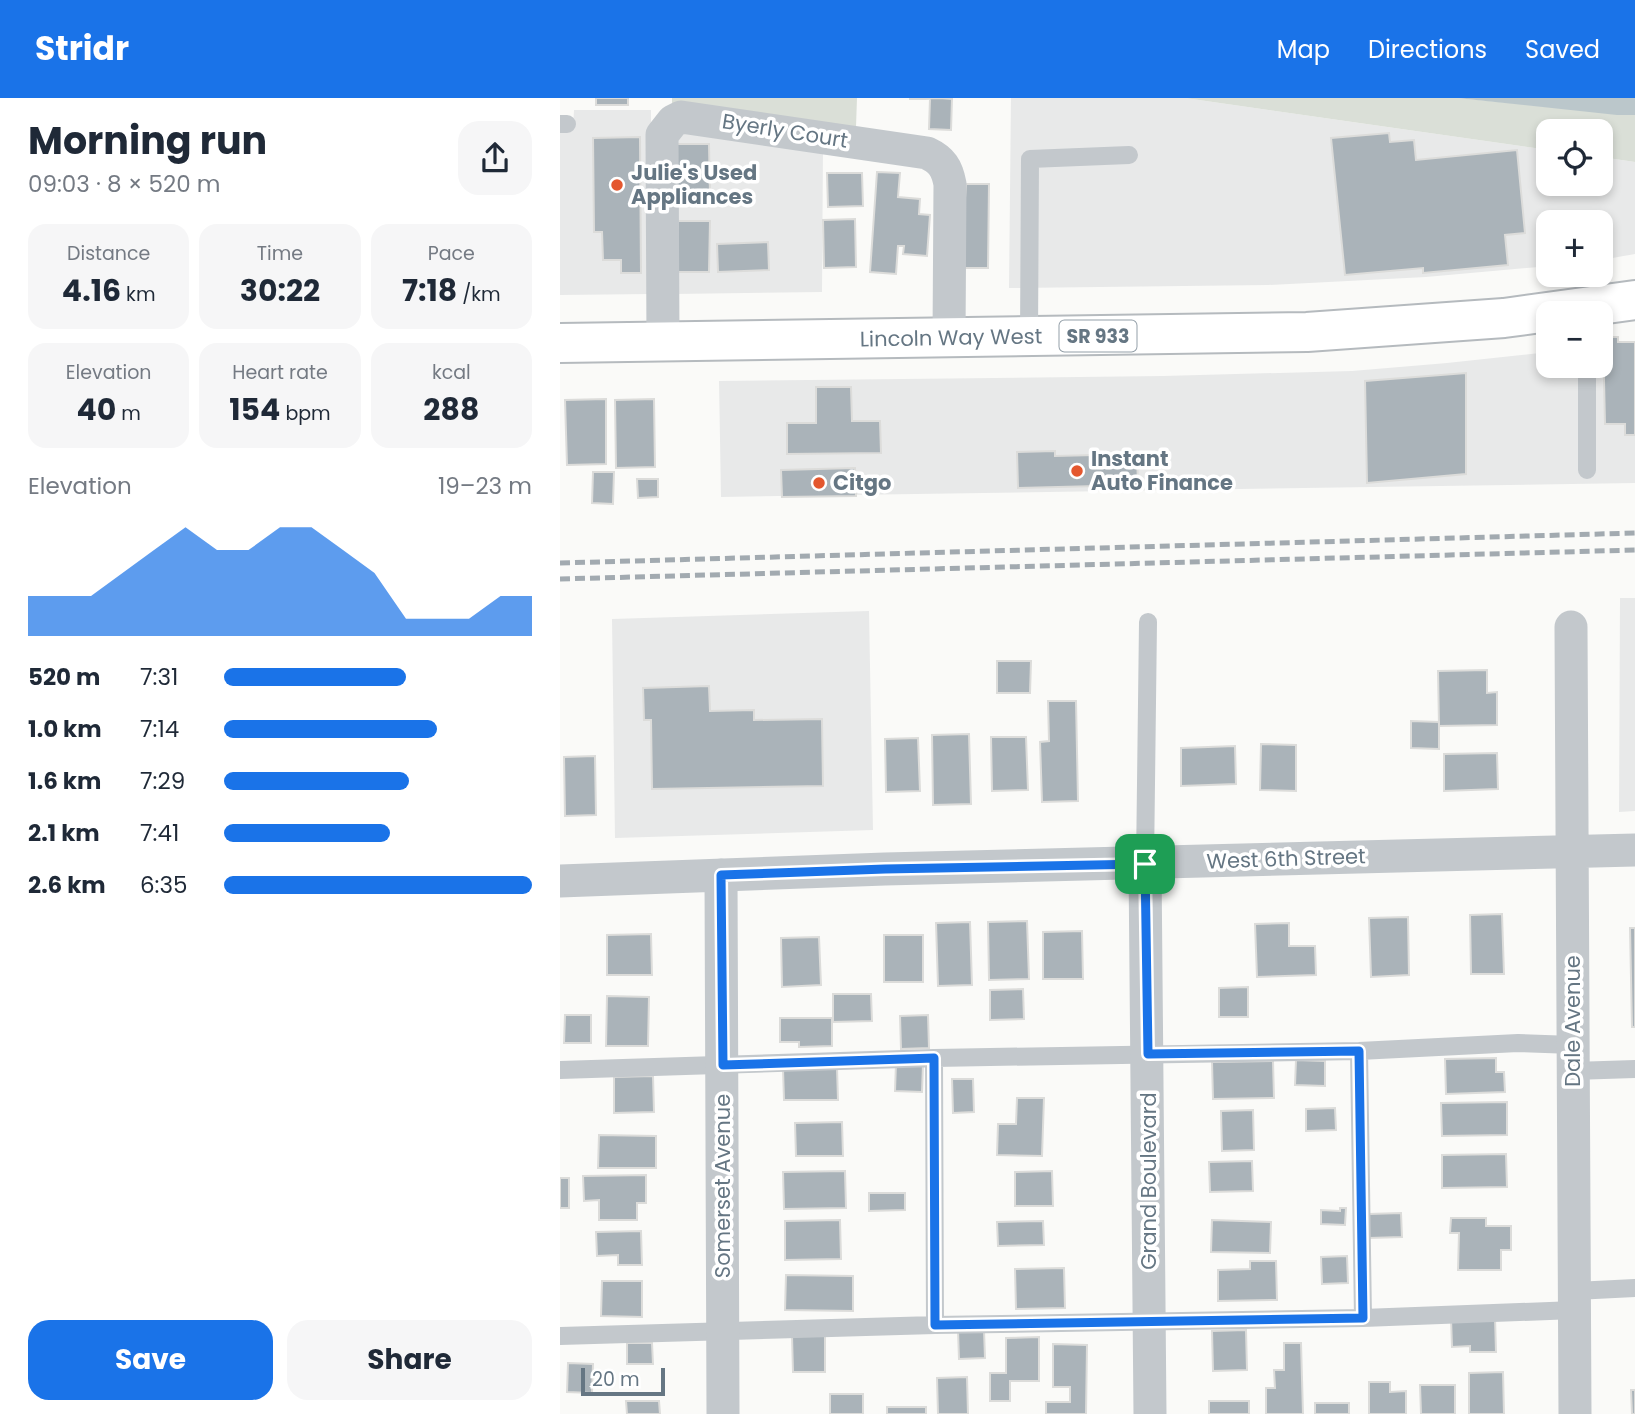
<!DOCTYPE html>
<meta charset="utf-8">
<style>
:root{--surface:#fff;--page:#f6f6f7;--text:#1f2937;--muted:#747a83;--accent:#1a73e8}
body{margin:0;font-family:Poppins,sans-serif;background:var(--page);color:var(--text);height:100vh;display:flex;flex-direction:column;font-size:26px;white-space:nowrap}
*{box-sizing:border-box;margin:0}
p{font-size:23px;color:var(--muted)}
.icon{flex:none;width:38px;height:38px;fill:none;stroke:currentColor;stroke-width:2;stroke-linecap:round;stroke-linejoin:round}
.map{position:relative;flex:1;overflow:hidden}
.panel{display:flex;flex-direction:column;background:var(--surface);width:560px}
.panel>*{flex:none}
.buttons{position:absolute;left:976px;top:21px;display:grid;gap:14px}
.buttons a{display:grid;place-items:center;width:77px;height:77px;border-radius:14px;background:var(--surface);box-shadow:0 4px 10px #0003;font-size:35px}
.scale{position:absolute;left:21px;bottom:18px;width:84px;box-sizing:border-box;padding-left:7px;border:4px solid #657683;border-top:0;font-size:19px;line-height:24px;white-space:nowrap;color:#657683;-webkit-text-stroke:5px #fff;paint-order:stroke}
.pin{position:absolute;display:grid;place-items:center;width:60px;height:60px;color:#fff;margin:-30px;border-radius:14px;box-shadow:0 4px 10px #0006}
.round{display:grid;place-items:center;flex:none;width:74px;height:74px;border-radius:21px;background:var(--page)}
.summary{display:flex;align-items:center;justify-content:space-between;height:119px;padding:0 28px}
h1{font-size:38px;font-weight:700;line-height:52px}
.metrics{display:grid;grid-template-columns:repeat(3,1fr);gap:10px;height:119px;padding:7px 28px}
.metrics div{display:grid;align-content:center;border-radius:18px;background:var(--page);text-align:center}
.metrics b{font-size:30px;font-weight:700}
.metrics small{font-size:19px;font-weight:400}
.metrics p{font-size:19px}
.chart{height:196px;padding:14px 28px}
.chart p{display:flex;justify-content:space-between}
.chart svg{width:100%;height:126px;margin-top:7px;fill:var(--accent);opacity:.7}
.action{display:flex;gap:14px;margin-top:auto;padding:14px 28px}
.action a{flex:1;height:80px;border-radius:21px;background:var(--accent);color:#fff;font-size:28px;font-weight:700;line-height:80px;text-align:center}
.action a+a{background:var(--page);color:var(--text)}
ul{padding:0 28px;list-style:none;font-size:23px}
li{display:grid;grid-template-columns:112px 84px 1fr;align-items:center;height:52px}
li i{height:18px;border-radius:9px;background:var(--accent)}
header{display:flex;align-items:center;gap:42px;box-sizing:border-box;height:98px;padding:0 35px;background:var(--accent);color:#fff}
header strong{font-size:33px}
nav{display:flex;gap:38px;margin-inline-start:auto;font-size:24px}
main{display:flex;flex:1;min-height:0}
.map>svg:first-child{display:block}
.built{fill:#e8e9e9}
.green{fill:#dadfd7}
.water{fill:#bbc7cb}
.building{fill:#aab3b9;stroke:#dcdcda;stroke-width:2}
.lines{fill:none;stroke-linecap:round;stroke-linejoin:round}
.primary-casing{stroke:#b5babe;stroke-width:42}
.service{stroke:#c3c8cc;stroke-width:18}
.minor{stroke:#c3c8cc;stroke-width:33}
.primary{stroke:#fff;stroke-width:38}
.rail{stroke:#a2aab0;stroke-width:5;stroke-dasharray:10 5;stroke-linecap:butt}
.route-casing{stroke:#fff;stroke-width:14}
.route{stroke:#1a73e8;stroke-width:9}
.poi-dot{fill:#e4572e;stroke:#fff;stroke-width:2.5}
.labels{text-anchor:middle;stroke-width:7;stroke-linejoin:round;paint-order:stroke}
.shield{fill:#fff;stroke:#939fa8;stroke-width:2}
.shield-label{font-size:19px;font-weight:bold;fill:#657683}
.street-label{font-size:21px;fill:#657683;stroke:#fff}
.poi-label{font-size:21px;font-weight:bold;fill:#657683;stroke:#fff;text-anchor:start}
</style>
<header>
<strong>Stridr</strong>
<nav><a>Map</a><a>Directions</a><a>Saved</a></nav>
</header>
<main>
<section class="panel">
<div class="summary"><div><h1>Morning run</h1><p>09:03 · 8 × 520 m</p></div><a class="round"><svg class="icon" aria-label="share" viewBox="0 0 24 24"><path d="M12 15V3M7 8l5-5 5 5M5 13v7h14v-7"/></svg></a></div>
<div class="metrics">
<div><p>Distance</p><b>4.16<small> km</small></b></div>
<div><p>Time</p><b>30:22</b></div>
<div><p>Pace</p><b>7:18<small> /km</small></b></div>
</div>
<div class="metrics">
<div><p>Elevation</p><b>40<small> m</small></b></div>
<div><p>Heart rate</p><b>154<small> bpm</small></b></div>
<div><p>kcal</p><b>288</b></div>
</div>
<div class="chart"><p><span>Elevation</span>19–23 m</p>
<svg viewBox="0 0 160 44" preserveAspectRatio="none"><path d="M0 44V30L10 30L20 30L30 22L40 14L50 6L60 14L70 14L80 6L90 6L100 14L110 22L120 38L130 38L140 38L150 30L160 30V44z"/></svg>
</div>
<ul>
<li><b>520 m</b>7:31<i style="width:59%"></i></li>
<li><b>1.0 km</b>7:14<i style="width:69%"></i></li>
<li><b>1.6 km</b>7:29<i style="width:60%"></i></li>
<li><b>2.1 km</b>7:41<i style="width:54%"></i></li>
<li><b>2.6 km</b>6:35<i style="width:100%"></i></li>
</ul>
<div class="action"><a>Save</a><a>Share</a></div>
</section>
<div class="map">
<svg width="1075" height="1316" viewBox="0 0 1075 1316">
<rect width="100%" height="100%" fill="#fafaf8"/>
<path class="built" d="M451,0H625L989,52V86H1041V59L1075,64V156L1041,162V124H989V168L866,179L708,187L449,190Z
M14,12H91V196L0,197V32H13Z
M123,28L263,49L262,194L114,196L113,37Z
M1075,243V385L161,399L159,283L603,278L792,273L887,265L989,254V268H1041V247Z
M1060,500H1075V713L1059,714Z
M309,513L313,732L55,740L52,521Z"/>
<path class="green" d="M112,0H297L296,29L112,11Z
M625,0H897L1075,17V64L1041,59V33H989V52Z"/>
<path class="water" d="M897,0H1075V17H1057Z"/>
<path class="building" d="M36,0H68V7H36Z
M380,0L392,1L391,32L369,31L370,1H349Z
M829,35L830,44L854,42L856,62L957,52L965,135L945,137L948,167L863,175V170L785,177L771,40Z
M80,39L81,175H61V162H43L42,134H34L33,40Z
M116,46H149L150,96L117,97Z
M317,74L340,75L338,99L360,101L359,116L370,117L367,158L343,156L344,148H338L336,176L310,174Z
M267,75H302L303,108L268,109Z
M406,86H429L428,170H400Z
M295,121L296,169L264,170L263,122Z
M118,123H150L149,174H117Z
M208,144L209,172L158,174L157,146Z
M1043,239H1058V244H1075V337H1065V326H1045Z
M906,275V376L807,385L805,283Z
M256,289H291L292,323H320L321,355L227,356V325H256Z
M46,301V366L7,367L5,302Z
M94,301L95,369L56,370L55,302Z
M495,353V358L577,356L578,387L458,390L457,354Z
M295,370L296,398L222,399L221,372Z
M33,374H54L53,406L32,405Z
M77,381H98V399L78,400Z
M437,563H471L470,595H437Z
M927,572V595L937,594V627L879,628L878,573Z
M149,588L150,613L194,612V622L262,621L263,688L92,691L91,622H84L83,590Z
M488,603H516L518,703L482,704L480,644L489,643Z
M851,623L879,624V651L851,650Z
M409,636L411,706L373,707L372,637Z
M431,639H466L468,692L432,693Z
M358,640L360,693L326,694L325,641Z
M701,646L736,647V693L700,692Z
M675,648L676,686L621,688V650Z
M937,655L938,691L884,693V656Z
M35,658L36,717L5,718L4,659Z
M942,816L944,876H911L910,817Z
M848,819L849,877L811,879L809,820Z
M467,823L469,881L429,882L428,824Z
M410,824L412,887L378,888L376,825Z
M729,825V848H755L756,877L697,879L695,826Z
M1070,830H1075V929H1072Z
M522,833L523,881H483V834Z
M91,836L92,877H47V837Z
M324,837H363V884H324Z
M259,839L261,887L222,889L221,840Z
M688,889V919H659V890Z
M463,891L464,921L430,922V892Z
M273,896H311L312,923L273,924Z
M47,898L89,899L88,948H46Z
M5,917H31V945H4Z
M368,917L369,950L341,951L340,918Z
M220,920H272V948L239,949V944H220Z
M936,960V974H944L945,994L886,996L885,961Z
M736,962L765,963V988L735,987Z
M713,963L714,1000L653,1001L652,964Z
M336,965L363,966L362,994L335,993Z
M277,970L278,1002H224L223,971Z
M93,978L94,1014L54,1015V979Z
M392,981H413L414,1014L393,1015Z
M457,1000H484L482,1058L437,1057L438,1026H456Z
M947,1004V1037L882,1038L881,1005Z
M775,1010L776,1032L746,1033V1011Z
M693,1012L694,1052L662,1053L661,1013Z
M282,1024L283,1058H236L235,1025Z
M39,1037L96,1038V1070H38Z
M946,1056L947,1089L882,1090V1057Z
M692,1063L693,1093L650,1094L649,1064Z
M285,1073L286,1110L224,1111L223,1074Z
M492,1073L493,1108H455V1074Z
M86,1077V1105H77V1122H39V1102L24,1103L23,1078Z
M0,1080H9V1110H0Z
M309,1095H345V1112L309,1113Z
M780,1110H786L785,1127L761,1126V1112L780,1113Z
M841,1115L842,1139L809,1140V1116Z
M891,1120H926V1128H951V1152H941V1172H898L899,1135H890Z
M280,1122L281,1161L225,1162V1123Z
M652,1122L711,1124L710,1155L651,1154Z
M483,1123L484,1147L438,1148L437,1124Z
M81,1133L82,1167H58V1157L37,1158L36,1134Z
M787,1158L788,1185L762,1186L761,1159Z
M690,1163H716L717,1202L658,1203V1172L690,1171Z
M504,1170L505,1210L456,1211L455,1171Z
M226,1177L293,1178V1213L225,1212Z
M42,1183H82V1219L41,1218Z
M935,1219L936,1254H910V1248L892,1249L891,1220Z
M424,1232L425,1260L399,1261L398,1233Z
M686,1232L687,1272L653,1273L652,1233Z
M232,1238H265V1274H233Z
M479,1239V1283H450V1303H430V1275H446V1240Z
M67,1245H92L93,1266H67Z
M724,1245H741L743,1316H706V1290H715L714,1272H724Z
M493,1246L527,1247L526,1316H486V1304H510V1289H493Z
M8,1265L33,1266L32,1295L7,1294Z
M943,1274L944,1316H909V1275Z
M407,1279L408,1316H378L377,1280Z
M809,1284H830V1294L846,1293V1316H809Z
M860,1287H895V1316H861Z
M1071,1292H1075V1316H1072Z
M270,1296H303V1316H270Z
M66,1303H99L100,1316H67Z
M649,1303H689V1316H649Z
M755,1305H789V1316H755Z
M327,1309H366V1316H327Z"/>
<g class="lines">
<defs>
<path id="primary" d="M0,245L747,234L944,220L1075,202"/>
</defs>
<use href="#primary" class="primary-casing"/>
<path class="service" d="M0,26H7
M469,239L470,61L569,57
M1027,268V372
M585,766L588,524
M799,953L803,1220
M374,960L375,1227
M0,972L374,960L799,953L958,945L1013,947
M1013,973L1075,971
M1015,1193L1075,1190
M0,1238L375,1227L803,1220L1015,1212"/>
<path class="minor" d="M103,244L102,37L113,23L121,19L367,55C382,62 387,70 390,86L389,240
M1011,529L1015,1316
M585,766L590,1316
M161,777L163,1316
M0,783L325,771L1075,752"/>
<use href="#primary" class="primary"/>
<path class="rail" d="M0,465L1075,435
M0,481L1075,452"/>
</g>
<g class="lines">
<defs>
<path id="route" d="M585,766L588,956L799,953L803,1220L375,1227L374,960L163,967L161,777L325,771Z"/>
</defs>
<use href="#route" class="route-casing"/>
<use href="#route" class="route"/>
</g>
<g class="poi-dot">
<circle cx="57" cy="87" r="7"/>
<circle cx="517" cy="373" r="7"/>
<circle cx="259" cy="385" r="7"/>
</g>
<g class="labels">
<rect class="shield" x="499.5" y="222.5" width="77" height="31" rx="5"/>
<g class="shield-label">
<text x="538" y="245">SR 933</text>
</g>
<g class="street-label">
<text transform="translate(225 33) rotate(9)" y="7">Byerly Court</text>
<text transform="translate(391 240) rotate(-1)" y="7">Lincoln Way West</text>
<text transform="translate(726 761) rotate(-2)" y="7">West 6th Street</text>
<text transform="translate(1013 923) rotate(-90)" y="7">Dale Avenue</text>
<text transform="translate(589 1083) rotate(-90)" y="7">Grand Boulevard</text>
<text transform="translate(163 1088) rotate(-90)" y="7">Somerset Avenue</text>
</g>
<g class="poi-label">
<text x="71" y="82">Julie's Used<tspan x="71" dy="24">Appliances</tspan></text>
<text x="531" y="368">Instant<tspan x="531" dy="24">Auto Finance</tspan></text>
<text x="273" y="392">Citgo</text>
</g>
</g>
</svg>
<div class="buttons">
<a><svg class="icon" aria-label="locate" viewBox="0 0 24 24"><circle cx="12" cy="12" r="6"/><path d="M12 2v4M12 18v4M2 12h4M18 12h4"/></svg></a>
<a>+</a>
<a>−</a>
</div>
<div class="scale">20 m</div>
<div class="pin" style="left:585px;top:766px;background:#1e9e55"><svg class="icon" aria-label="arrive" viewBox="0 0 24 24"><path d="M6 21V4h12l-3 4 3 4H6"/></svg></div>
</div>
</main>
